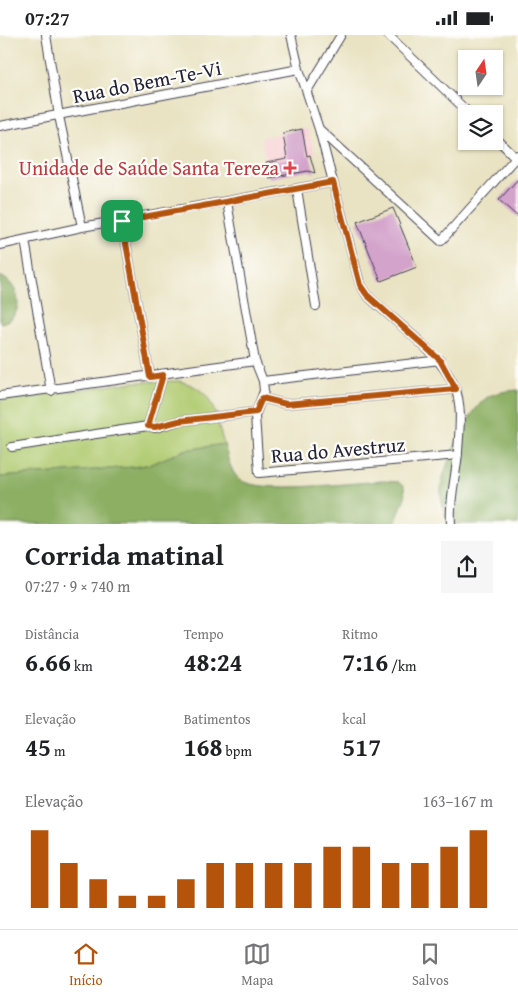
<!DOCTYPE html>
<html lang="pt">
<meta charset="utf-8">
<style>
:root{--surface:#fff;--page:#f6f6f6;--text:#202124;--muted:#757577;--line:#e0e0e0;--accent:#b45309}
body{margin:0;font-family:"Gentium Book Plus",serif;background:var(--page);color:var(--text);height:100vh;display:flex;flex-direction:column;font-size:19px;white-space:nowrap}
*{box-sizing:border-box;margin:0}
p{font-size:16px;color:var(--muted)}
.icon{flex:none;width:28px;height:28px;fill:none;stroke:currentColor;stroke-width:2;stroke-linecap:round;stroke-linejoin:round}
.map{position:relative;height:489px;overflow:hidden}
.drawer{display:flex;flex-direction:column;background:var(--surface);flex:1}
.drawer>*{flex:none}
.needle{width:32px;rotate:13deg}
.controls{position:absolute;left:458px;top:15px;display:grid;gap:10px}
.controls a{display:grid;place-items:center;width:45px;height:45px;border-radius:0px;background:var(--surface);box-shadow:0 1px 4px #0004;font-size:25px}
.pin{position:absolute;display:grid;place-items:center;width:42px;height:42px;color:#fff;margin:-21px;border-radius:10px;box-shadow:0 2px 8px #0006}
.round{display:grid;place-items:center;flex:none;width:52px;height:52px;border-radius:0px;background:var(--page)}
.overview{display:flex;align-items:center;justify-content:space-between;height:85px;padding:0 25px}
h1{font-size:28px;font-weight:800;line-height:38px}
.stats{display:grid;grid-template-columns:repeat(3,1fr);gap:8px;height:85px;padding:5px 25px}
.stats div{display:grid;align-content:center}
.stats b{font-size:25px;font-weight:800}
.stats small{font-size:14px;font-weight:400}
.stats p{font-size:14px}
.chart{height:140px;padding:10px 25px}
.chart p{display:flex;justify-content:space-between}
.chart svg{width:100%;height:90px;margin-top:5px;stroke:var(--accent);stroke-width:6}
.status{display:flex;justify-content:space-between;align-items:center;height:35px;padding:0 25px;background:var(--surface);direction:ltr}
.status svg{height:14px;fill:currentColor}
.dock{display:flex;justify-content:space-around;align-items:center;height:70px;border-top:1px solid var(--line);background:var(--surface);font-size:14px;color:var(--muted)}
.dock a{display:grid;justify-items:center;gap:2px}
.dock .active{color:var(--accent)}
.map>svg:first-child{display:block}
.built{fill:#f7cfd4}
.green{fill:#b0cb71;stroke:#697656}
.forest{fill:#8caf63;stroke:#57684f}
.building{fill:#d3a3cc}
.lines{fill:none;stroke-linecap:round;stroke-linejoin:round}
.street-casing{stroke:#403f4f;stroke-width:10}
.street{stroke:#fff;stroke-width:8}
.route-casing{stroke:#fff;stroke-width:10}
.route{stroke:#b45309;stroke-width:6}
.health-dot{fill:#e0444e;stroke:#fdfcf7;stroke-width:2}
.labels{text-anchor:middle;stroke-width:4.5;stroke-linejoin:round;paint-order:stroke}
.street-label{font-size:20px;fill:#22223b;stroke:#fdfcf7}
.health-label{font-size:20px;fill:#be3a42;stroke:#fdfcf7;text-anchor:end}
</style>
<div class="status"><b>07:27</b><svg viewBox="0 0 49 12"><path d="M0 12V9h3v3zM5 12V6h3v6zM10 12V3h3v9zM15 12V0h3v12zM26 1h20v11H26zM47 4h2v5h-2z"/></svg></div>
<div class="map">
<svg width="518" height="489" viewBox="0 0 518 489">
<rect width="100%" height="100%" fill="#fdfcf7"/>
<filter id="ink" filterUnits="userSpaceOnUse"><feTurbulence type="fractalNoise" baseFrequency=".02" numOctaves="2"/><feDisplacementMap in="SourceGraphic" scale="10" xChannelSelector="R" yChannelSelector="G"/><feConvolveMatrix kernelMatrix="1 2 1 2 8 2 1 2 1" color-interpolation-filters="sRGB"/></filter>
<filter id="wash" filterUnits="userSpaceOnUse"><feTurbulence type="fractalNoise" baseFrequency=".0096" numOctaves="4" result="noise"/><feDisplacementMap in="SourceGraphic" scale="20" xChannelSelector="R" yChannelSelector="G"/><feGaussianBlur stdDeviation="1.12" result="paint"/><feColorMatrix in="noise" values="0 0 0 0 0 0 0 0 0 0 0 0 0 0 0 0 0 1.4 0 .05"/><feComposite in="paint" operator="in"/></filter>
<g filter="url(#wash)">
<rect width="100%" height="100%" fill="#e9e3c3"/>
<path class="built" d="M307,93L315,119L266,128L261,102Z"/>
<path class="green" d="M179,346C216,355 213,377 224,409L185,415L151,429L134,432L0,442V366L134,347Z"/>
<path class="forest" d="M0,241C22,250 26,284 0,288Z
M518,355V489H450C444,478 440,465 441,452C443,432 469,376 485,364C493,357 508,356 518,355Z
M224,409C227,420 230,436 239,444C256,460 357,447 384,446L398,447L404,452L405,462L395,489H0V442L134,432L151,429L185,415Z"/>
<g id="blocks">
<path class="building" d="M302,94L307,121L310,120L315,138L308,136L269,143L266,128L287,124L283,98Z
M518,144V182L499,165Z
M393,173L417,232L381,246L357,187Z"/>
</g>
</g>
<g filter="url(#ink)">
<use href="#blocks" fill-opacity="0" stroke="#403f4f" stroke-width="1"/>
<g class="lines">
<defs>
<path id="street" d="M46,0L59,81L82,192
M291,0L299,34L319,94L360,249L367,260C394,287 442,318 455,353C463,372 459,397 458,417C456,442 449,464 451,489
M388,0L470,79
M307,56L341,0
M0,91L299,34
M319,94L441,206L518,120
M494,101L518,125
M297,154L316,271
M227,167L255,326L263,346L264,356L255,381L259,438L458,420
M122,186L150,342
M25,205L51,356
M0,210L82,192L333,147
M263,346L440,325
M0,361L255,326
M262,363L286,369L456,354
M148,391L155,393L179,386L256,377
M12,412L148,391L163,340"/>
</defs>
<use href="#street" class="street-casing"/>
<use href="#street" class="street"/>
</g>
</g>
<g class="lines" filter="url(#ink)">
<defs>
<path id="route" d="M333,147L360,250L367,260L440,325L456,354L286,369L262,363L256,377L179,386L155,392L148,391L163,340L150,342L122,186Z"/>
</defs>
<use href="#route" class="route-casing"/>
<use href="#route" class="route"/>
</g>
<path class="health-dot" d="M287.5 125.5h5v5h5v5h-5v5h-5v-5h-5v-5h5z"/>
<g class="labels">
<g class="street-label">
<text transform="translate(147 47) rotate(-11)" y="7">Rua do Bem-Te-Vi</text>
<text transform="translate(338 415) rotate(-5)" y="7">Rua do Avestruz</text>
</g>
<g class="health-label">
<text x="279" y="140">Unidade de Saúde Santa Tereza</text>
</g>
</g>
</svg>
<div class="controls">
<a><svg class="needle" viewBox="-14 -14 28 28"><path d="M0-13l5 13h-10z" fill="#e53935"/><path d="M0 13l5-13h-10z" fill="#757577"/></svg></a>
<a><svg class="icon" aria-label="layers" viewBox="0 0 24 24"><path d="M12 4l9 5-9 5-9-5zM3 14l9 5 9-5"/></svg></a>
</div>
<div class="pin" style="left:122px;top:186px;background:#1e9e55"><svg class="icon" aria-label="arrive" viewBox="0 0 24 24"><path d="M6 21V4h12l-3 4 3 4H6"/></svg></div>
</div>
<section class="drawer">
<div class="overview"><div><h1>Corrida matinal</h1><p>07:27 · 9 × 740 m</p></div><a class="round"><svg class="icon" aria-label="share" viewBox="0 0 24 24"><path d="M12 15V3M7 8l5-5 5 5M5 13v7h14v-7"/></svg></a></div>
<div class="stats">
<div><p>Distância</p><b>6.66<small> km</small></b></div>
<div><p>Tempo</p><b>48:24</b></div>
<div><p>Ritmo</p><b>7:16<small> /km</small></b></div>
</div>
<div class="stats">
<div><p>Elevação</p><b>45<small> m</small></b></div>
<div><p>Batimentos</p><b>168<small> bpm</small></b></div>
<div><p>kcal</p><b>517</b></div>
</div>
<div class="chart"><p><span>Elevação</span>163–167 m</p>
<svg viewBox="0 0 160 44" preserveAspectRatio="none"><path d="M5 44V6M15 44V22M25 44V30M35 44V38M45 44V38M55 44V30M65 44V22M75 44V22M85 44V22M95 44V22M105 44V14M115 44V14M125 44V22M135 44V22M145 44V14M155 44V6"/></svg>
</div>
</section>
<nav class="dock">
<a class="active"><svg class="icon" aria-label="home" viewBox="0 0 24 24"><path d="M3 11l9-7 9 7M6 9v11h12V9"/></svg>Início</a>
<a><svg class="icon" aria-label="map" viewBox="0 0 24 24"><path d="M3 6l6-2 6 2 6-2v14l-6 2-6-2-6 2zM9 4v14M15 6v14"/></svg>Mapa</a>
<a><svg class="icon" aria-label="saved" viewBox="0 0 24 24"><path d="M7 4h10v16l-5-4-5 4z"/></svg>Salvos</a>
</nav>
